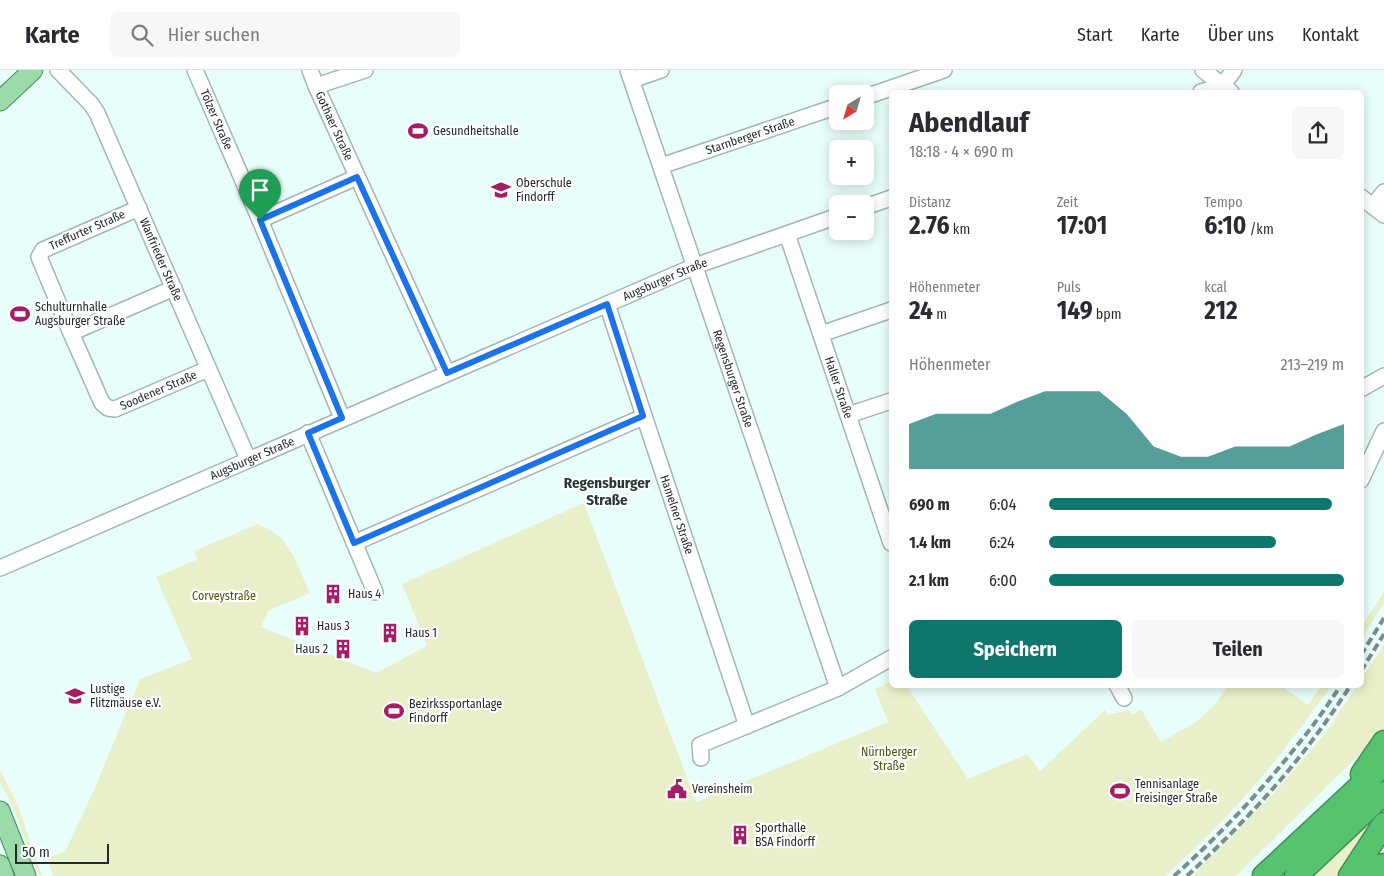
<!DOCTYPE html>
<html lang="de">
<meta charset="utf-8">
<style>
:root{--surface:#fff;--page:#f7f7f7;--text:#2b2b33;--muted:#7c7c81;--line:#e1e1e2;--accent:#0f766e}
body{margin:0;font-family:"Fira Sans Condensed",sans-serif;background:var(--page);color:var(--text);height:100vh;display:flex;flex-direction:column;font-size:19px;white-space:nowrap}
*{box-sizing:border-box;margin:0}
p{font-size:16px;color:var(--muted)}
.icon{flex:none;width:28px;height:28px;fill:none;stroke:currentColor;stroke-width:2;stroke-linecap:round;stroke-linejoin:round}
.map{position:relative;flex:1;overflow:hidden}
.details{position:absolute;left:889px;top:20px;width:475px;height:598px;display:flex;flex-direction:column;background:var(--surface);border-radius:8px;box-shadow:0 2px 12px #0003}
.details>*{flex:none}
.needle{width:32px;rotate:217deg}
.tools{position:absolute;left:829px;top:15px;display:grid;gap:10px}
.tools a{display:grid;place-items:center;width:45px;height:45px;border-radius:8px;background:var(--surface);box-shadow:0 2px 12px #0003;font-size:25px}
.scale{position:absolute;left:15px;bottom:12px;width:94px;box-sizing:border-box;padding-left:5px;border:2px solid #232b2a;border-top:0;font-size:14px;line-height:18px;white-space:nowrap;color:#232b2a;-webkit-text-stroke:4px #fff;paint-order:stroke}
.pin{position:absolute;display:grid;place-items:center;width:42px;height:42px;color:#fff;margin:-51px -21px;border-radius:50% 50% 50% 0;rotate:-45deg;box-shadow:0 0 5px #0007}
.pin .icon{rotate:45deg}
.round{display:grid;place-items:center;flex:none;width:52px;height:52px;border-radius:8px;background:var(--page)}
.headline{display:flex;align-items:center;justify-content:space-between;height:85px;padding:0 20px}
h1{font-size:28px;font-weight:700;line-height:38px}
.figures{display:grid;grid-template-columns:repeat(3,1fr);gap:8px;height:85px;padding:5px 20px}
.figures div{display:grid;align-content:center}
.figures b{font-size:25px;font-weight:700}
.figures small{font-size:14px;font-weight:400}
.figures p{font-size:14px}
.chart{height:140px;padding:10px 20px}
.chart p{display:flex;justify-content:space-between}
.chart svg{width:100%;height:90px;margin-top:5px;fill:var(--accent);opacity:.7}
.button{display:flex;gap:10px;margin-top:auto;padding:10px 20px}
.button a{flex:1;height:58px;border-radius:8px;background:var(--accent);color:#fff;font-size:20px;font-weight:700;line-height:58px;text-align:center}
.button a+a{background:var(--page);color:var(--text)}
ul{padding:0 20px;list-style:none;font-size:16px}
li{display:grid;grid-template-columns:80px 60px 1fr;align-items:center;height:38px}
li i{height:12px;border-radius:6px;background:var(--accent)}
header{display:flex;align-items:center;gap:30px;box-sizing:border-box;height:70px;padding:0 25px;background:var(--surface);border-bottom:1px solid var(--line)}
header strong{font-size:24px}
nav{display:flex;gap:28px;margin-inline-start:auto;font-size:18px}
.search{width:350px;height:45px;background:var(--page);display:flex;align-items:center;gap:12px;box-sizing:border-box;padding:0 18px;border-radius:8px;color:var(--muted);font-size:19px}
.map>svg:first-child{display:block}
.green{fill:#e9efc8}
.lines{fill:none;stroke-linecap:round;stroke-linejoin:round}
.minor-casing{stroke:#a2b7b3;stroke-width:18}
.major-casing{stroke:#448e57;stroke-width:21}
.highway-casing{stroke:#448e57;stroke-width:25}
.minor{stroke:#fff;stroke-width:15}
.major{stroke:#9adba9;stroke-width:19}
.highway{stroke:#56c36f;stroke-width:22}
.rail{stroke:#7d8b89;stroke-width:4;stroke-dasharray:8 4;stroke-linecap:butt}
.route-casing{stroke:#fff;stroke-width:10}
.route{stroke:#1a73e8;stroke-width:6}
.labels{text-anchor:middle;stroke-width:4.5;stroke-linejoin:round;paint-order:stroke}
.street-label{font-size:12px;fill:#232b2a;stroke:#fff}
.poi-label{font-size:12px;fill:#232b2a;stroke:#fff;text-anchor:start}
.park-label{font-size:12px;fill:#51570a;stroke:#fff}
.quarter-label{font-size:15px;font-weight:bold;fill:#273936;stroke:#fff}
</style>
<header>
<strong>Karte</strong>
<div class="search"><svg class="icon" aria-label="search" viewBox="0 0 24 24"><circle cx="10" cy="10" r="6"/><path d="M15 15l6 6"/></svg>Hier suchen</div>
<nav><a>Start</a><a>Karte</a><a>Über uns</a><a>Kontakt</a></nav>
</header>
<div class="map">
<svg width="1384" height="806" viewBox="0 0 1384 806">
<rect width="100%" height="100%" fill="#e8fefa"/>
<path class="green" d="M584,433L696,732L888,652L875,619L891,611V615H906L968,709L1027,684L1040,701L1105,640L1108,645L1129,640L1132,645L1141,639L1161,672L1196,652L1214,636L1228,615H1280L1308,635L1322,615H1332C1313,641 1294,667 1274,692C1241,733 1204,771 1165,806H53L47,788L65,782L94,720L140,609L192,589L156,507L198,489L194,481L257,454C291,465 296,493 310,523L268,541L261,557L376,603L427,576L402,514Z
M1384,522V533L1361,570V557Z
M1384,574V659L1379,665L1236,806H1192L1273,724L1324,665L1358,615H1361V610Z
M0,699L18,736L42,806H39L13,737L0,712Z
M1384,735V744L1341,806H1310Z"/>
<g class="lines">
<defs>
<g id="minor">
<path id="s1" d="M58,0L91,34L97,43L248,389"/>
<path id="s2" d="M195,0L260,150L342,348"/>
<path id="s3" d="M310,0L316,16L447,303"/>
<path id="s4" d="M628,0L838,618"/>
<path d="M1203,0L1231,22"/>
<path d="M632,10L661,0"/>
<path d="M316,16L365,0"/>
<path d="M1222,16L1234,0"/>
<path d="M1201,22L1222,16"/>
<path d="M865,27L944,0"/>
<path id="s5" d="M661,96L838,36"/>
<path d="M1361,127L1384,145"/>
<path d="M1373,136L1384,122"/>
<path d="M865,137L891,128"/>
<path id="s6" d="M139,138L43,180L39,187L71,263L102,333L108,338L115,339L208,299"/>
<path d="M260,150L357,107"/>
<path id="s7" d="M787,164L891,473"/>
<path id="s8" d="M607,234L747,656"/>
<path d="M71,263L174,218"/>
<path d="M821,264L891,240"/>
<path d="M1361,319L1384,306"/>
<path d="M848,345L891,331"/>
<path d="M308,363L375,522"/>
<path d="M1361,410L1384,361"/>
<path d="M354,473L643,347"/>
<path id="s9" d="M0,498L695,196L838,146"/>
<path d="M1117,615L1124,628"/>
<path d="M701,688L700,675L838,618L891,588"/>
</g>
<path id="major" d="M0,31L33,0
M0,741L26,806
M0,795L4,806"/>
<path id="highway" d="M1362,704L1384,672
M1354,801L1384,795
M1264,806L1384,694
M1296,806L1384,723
M1350,806L1384,754"/>
</defs>
<use href="#minor" class="minor-casing"/>
<use href="#major" class="major-casing"/>
<use href="#highway" class="highway-casing"/>
<use href="#minor" class="minor"/>
<use href="#major" class="major"/>
<use href="#highway" class="highway"/>
<path class="rail" d="M1361,585L1384,548
M1361,601L1384,564
M1174,806C1221,764 1264,718 1303,668C1317,651 1329,633 1341,615
M1187,806C1232,764 1277,718 1314,668C1327,651 1339,633 1351,615"/>
</g>
<g class="lines">
<defs>
<path id="route" d="M357,107L447,303L607,234L643,346L354,473L308,363L342,348L260,150Z"/>
</defs>
<use href="#route" class="route-casing"/>
<use href="#route" class="route"/>
</g>
<defs>
<symbol id="stadium-bare" viewBox="-9 -9 18 18"><path d="M0-5a6.5 5 0 1 0 0 10a6.5 5 0 1 0 0-10ZM-3.5-1.8h7v3.6h-7Z" fill="#a41d67" stroke="#fff" stroke-width="2.5" paint-order="stroke"/></symbol>
<symbol id="school-bare" viewBox="-9 -9 18 18"><path d="M0-5L7-2L0 1L-7-2ZM-4 1L0 2.5L4 1V4Q0 6-4 4Z" fill="#a41d67" stroke="#fff" stroke-width="2.5" paint-order="stroke"/></symbol>
<symbol id="building-bare" viewBox="-9 -9 18 18"><path d="M-4-6H4V6H1V3H-1V6H-4ZM-2.5-4.3h1.7v1.8h-1.7ZM.8-4.3h1.7v1.8H.8ZM-2.5-1h1.7V.8h-1.7ZM.8-1h1.7V.8H.8Z" fill="#a41d67" stroke="#fff" stroke-width="2.5" paint-order="stroke"/></symbol>
<symbol id="civic-bare" viewBox="-9 -9 18 18"><path d="M-.6-6.5H3V-4.5H.6V-3L4-1V1h2V6H-6V1h2V-1L-.6-3ZM-1.2 2.5V6h2.4V2.5Z" fill="#a41d67" stroke="#fff" stroke-width="2.5" paint-order="stroke"/></symbol>
</defs>
<g fill-rule="evenodd">
<use href="#stadium-bare" x="404" y="47" width="28" height="28"/>
<use href="#school-bare" x="487" y="106" width="28" height="28"/>
<use href="#stadium-bare" x="6" y="230" width="28" height="28"/>
<use href="#building-bare" x="319" y="510" width="28" height="28"/>
<use href="#building-bare" x="288" y="542" width="28" height="28"/>
<use href="#building-bare" x="376" y="549" width="28" height="28"/>
<use href="#building-bare" x="329" y="565" width="28" height="28"/>
<use href="#school-bare" x="61" y="612" width="28" height="28"/>
<use href="#stadium-bare" x="380" y="627" width="28" height="28"/>
<use href="#civic-bare" x="663" y="705" width="28" height="28"/>
<use href="#stadium-bare" x="1106" y="707" width="28" height="28"/>
<use href="#building-bare" x="726" y="751" width="28" height="28"/>
</g>
<g class="labels">
<g class="street-label">
<text dy="4" stroke="none"><textPath href="#s2" startOffset="54">Tölzer Straße</textPath></text>
<text dy="4" stroke="none"><textPath href="#s3" startOffset="61">Gothaer Straße</textPath></text>
<text dy="4" stroke="none"><textPath href="#s5" startOffset="94">Starnberger Straße</textPath></text>
<text transform="translate(87 160) rotate(-24)" y="4">Treffurter Straße</text>
<text dy="4" stroke="none"><textPath href="#s1" startOffset="218">Wanfrieder Straße</textPath></text>
<text dy="4" stroke="none"><textPath href="#s9" startOffset="725">Augsburger Straße</textPath></text>
<text dy="4" stroke="none"><textPath href="#s4" startOffset="326">Regensburger Straße</textPath></text>
<text dy="4" stroke="none"><textPath href="#s7" startOffset="162">Haller Straße</textPath></text>
<text dy="4" stroke="none"><textPath href="#s6" startOffset="334">Soodener Straße</textPath></text>
<text dy="4" stroke="none"><textPath href="#s9" startOffset="275">Augsburger Straße</textPath></text>
<text dy="4" stroke="none"><textPath href="#s8" startOffset="222">Hamelner Straße</textPath></text>
</g>
<g class="poi-label">
<text x="433" y="65">Gesundheitshalle</text>
<text x="516" y="117">Oberschule<tspan x="516" dy="14">Findorff</tspan></text>
<text x="35" y="241">Schulturnhalle<tspan x="35" dy="14">Augsburger Straße</tspan></text>
<text x="348" y="528">Haus 4</text>
<text x="317" y="560">Haus 3</text>
<text x="405" y="567">Haus 1</text>
<text x="328" y="583" text-anchor="end">Haus 2</text>
<text x="90" y="623">Lustige<tspan x="90" dy="14">Flitzmäuse e.V.</tspan></text>
<text x="409" y="638">Bezirkssportanlage<tspan x="409" dy="14">Findorff</tspan></text>
<text x="1135" y="718">Tennisanlage<tspan x="1135" dy="14">Freisinger Straße</tspan></text>
<text x="692" y="723">Vereinsheim</text>
<text x="755" y="762">Sporthalle<tspan x="755" dy="14">BSA Findorff</tspan></text>
</g>
<g class="park-label">
<text x="224" y="530">Corveystraße</text>
<text x="889" y="686">Nürnberger<tspan x="889" dy="14">Straße</tspan></text>
</g>
<g class="quarter-label">
<text x="607" y="418">Regensburger<tspan x="607" dy="17">Straße</tspan></text>
</g>
</g>
</svg>
<div class="tools">
<a><svg class="needle" viewBox="-14 -14 28 28"><path d="M0-13l5 13h-10z" fill="#e53935"/><path d="M0 13l5-13h-10z" fill="#7c7c81"/></svg></a>
<a>+</a>
<a>−</a>
</div>
<div class="scale">50 m</div>
<div class="pin" style="left:260px;top:150px;background:#1e9e55"><svg class="icon" aria-label="arrive" viewBox="0 0 24 24"><path d="M6 21V4h12l-3 4 3 4H6"/></svg></div>
<section class="details">
<div class="headline"><div><h1>Abendlauf</h1><p>18:18 · 4 × 690 m</p></div><a class="round"><svg class="icon" aria-label="share" viewBox="0 0 24 24"><path d="M12 15V3M7 8l5-5 5 5M5 13v7h14v-7"/></svg></a></div>
<div class="figures">
<div><p>Distanz</p><b>2.76<small> km</small></b></div>
<div><p>Zeit</p><b>17:01</b></div>
<div><p>Tempo</p><b>6:10<small> /km</small></b></div>
</div>
<div class="figures">
<div><p>Höhenmeter</p><b>24<small> m</small></b></div>
<div><p>Puls</p><b>149<small> bpm</small></b></div>
<div><p>kcal</p><b>212</b></div>
</div>
<div class="chart"><p><span>Höhenmeter</span>213–219 m</p>
<svg viewBox="0 0 160 44" preserveAspectRatio="none"><path d="M0 44V22L10 17L20 17L30 17L40 11L50 6L60 6L70 6L80 17L90 33L100 38L110 38L120 33L130 33L140 33L150 27L160 22V44z"/></svg>
</div>
<ul>
<li><b>690 m</b>6:04<i style="width:96%"></i></li>
<li><b>1.4 km</b>6:24<i style="width:77%"></i></li>
<li><b>2.1 km</b>6:00<i style="width:100%"></i></li>
</ul>
<div class="button"><a>Speichern</a><a>Teilen</a></div>
</section>
</div>
